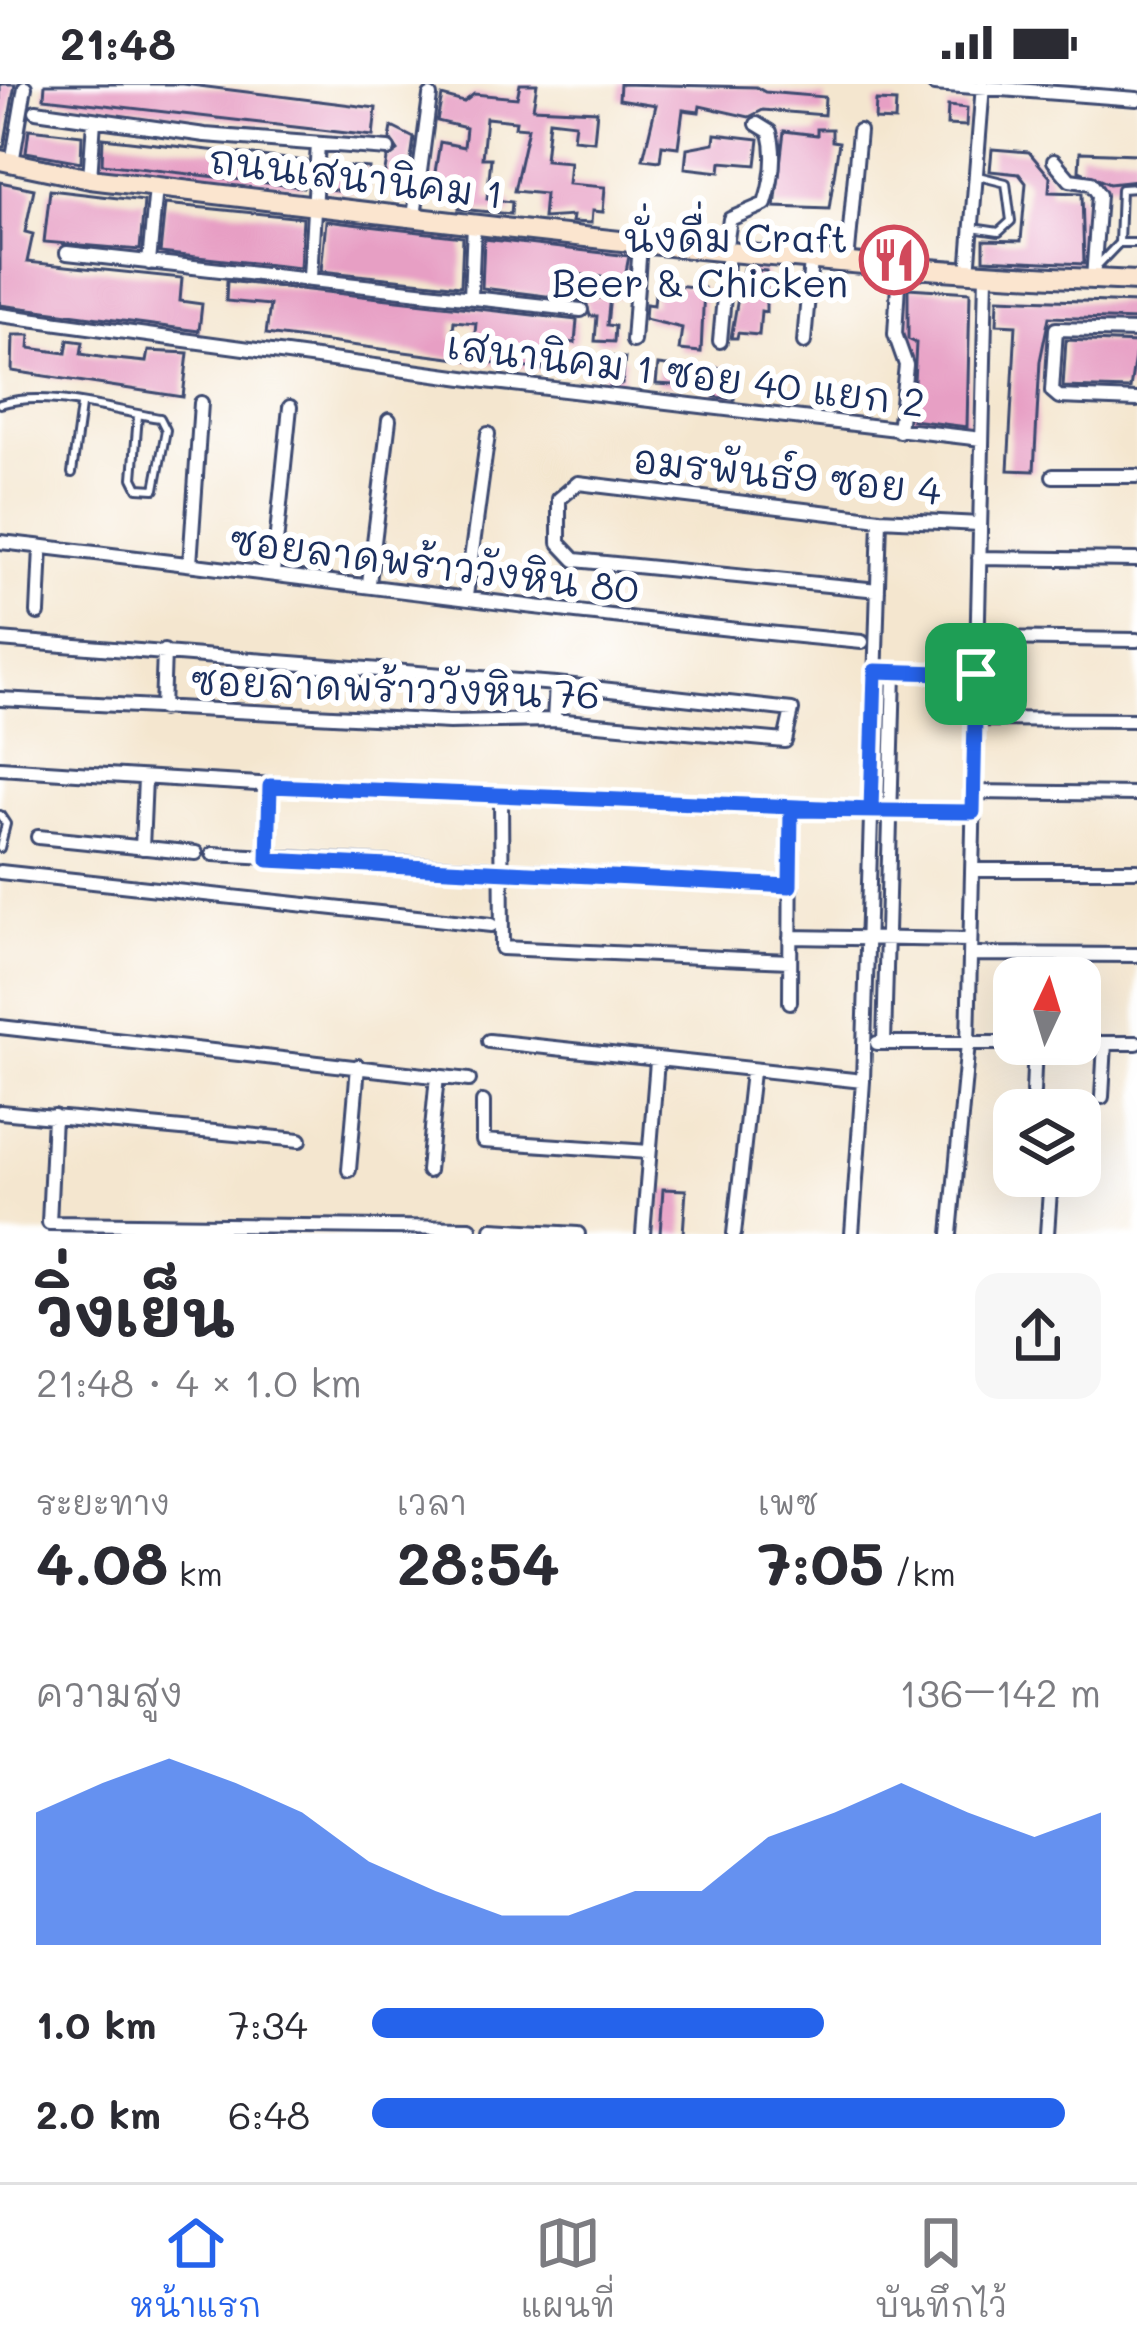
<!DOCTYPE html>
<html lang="th">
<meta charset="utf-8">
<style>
:root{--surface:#fff;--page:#f7f7f7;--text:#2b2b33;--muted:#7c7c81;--line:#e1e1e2;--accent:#2563eb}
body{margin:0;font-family:Mali,"Playpen Sans Thai",sans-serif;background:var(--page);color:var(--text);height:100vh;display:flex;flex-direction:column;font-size:45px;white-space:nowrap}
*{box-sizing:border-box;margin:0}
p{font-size:39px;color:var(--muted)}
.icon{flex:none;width:66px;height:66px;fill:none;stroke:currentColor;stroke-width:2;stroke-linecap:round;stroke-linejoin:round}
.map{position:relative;height:1150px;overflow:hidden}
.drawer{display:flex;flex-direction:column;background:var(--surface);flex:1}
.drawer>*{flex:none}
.needle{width:78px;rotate:4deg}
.tools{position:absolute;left:993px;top:873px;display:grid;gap:24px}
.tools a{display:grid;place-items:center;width:108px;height:108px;border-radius:24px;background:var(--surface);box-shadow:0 12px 48px #0002;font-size:60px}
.pin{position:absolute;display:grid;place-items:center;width:102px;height:102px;color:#fff;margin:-51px;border-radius:24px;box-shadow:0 6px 18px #0006}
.round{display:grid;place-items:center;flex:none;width:126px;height:126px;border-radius:24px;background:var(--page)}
.overview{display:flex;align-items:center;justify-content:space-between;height:204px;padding:0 36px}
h1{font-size:66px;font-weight:700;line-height:90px}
.stats{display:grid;grid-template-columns:repeat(3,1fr);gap:18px;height:204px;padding:12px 36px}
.stats div{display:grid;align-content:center}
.stats b{font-size:60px;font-weight:700}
.stats small{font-size:33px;font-weight:400}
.stats p{font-size:33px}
.chart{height:336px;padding:24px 36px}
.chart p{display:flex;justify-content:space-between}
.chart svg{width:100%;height:216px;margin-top:12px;fill:var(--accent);opacity:.7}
ul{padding:0 36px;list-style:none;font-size:39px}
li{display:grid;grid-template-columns:192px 144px 1fr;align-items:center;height:90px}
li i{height:30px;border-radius:15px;background:var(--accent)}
.status{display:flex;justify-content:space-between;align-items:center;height:84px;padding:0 60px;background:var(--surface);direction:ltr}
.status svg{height:33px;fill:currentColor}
.menu{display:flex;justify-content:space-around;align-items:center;height:168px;border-top:3px solid var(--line);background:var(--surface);font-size:33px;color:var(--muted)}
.menu a{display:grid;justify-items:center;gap:6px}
.menu .active{color:var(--accent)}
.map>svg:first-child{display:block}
.building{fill:#e79fc4;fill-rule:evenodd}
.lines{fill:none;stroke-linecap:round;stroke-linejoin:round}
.lane-casing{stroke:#3c4a6f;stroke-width:12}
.street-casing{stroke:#3c4a6f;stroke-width:18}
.secondary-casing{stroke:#3c4a6f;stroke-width:24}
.lane{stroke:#fff;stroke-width:6}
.street{stroke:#fff;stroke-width:12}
.secondary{stroke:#fbe5cf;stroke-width:18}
.route-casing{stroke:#fff;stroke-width:24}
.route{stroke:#2563eb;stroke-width:15}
.labels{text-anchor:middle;stroke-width:12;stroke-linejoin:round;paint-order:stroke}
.street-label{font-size:39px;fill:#1b2f5e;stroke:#fff}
.poi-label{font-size:39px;fill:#1b2f5e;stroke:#fff;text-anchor:end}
</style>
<div class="status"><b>21:48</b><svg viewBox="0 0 49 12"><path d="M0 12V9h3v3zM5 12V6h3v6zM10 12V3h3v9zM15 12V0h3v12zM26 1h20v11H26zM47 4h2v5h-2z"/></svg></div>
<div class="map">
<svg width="1137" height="1150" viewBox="0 0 1137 1150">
<rect width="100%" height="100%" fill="#fff"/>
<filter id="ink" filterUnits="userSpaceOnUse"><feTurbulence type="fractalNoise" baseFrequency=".00833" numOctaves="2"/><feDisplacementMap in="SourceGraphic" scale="24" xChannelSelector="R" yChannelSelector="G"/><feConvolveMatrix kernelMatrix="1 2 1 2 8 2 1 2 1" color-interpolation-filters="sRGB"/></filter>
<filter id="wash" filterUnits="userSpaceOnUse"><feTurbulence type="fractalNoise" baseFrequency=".004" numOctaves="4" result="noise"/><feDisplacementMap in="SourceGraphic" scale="48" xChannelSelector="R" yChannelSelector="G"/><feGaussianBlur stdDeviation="2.7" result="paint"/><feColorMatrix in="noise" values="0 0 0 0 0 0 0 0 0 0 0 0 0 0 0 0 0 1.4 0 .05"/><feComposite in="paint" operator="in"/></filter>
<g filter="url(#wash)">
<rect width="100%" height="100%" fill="#f4e6cf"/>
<g id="blocks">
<path class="building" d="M0,0H15L4,63H0Z
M45,0H183L376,24L373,52L44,14Z
M520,0H537L533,24L597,27L594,57L573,55L575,39L549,36L545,76L570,78L568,100L605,103L603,128L592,127L591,139L572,138L573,132L543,134L545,110L514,107L528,44L515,43L516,37L486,34L482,74H491L487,115L512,118L511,130L459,125L460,110L432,106L440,58L464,63L466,44L437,37L442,12L464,18L474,10L517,14Z
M620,0L756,3L765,8L825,13L824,31L763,26L749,33L700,22L699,28L683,26L678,63L662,61L660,77L643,75L656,21L619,15Z
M876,17L896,18L895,37L875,36Z
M948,22L967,24L966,42L947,41Z
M392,43L414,54L408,97L384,93L387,75L398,67L390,55Z
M29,45L82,51L81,78L26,68Z
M817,45H832V57L839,58L829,125L775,123L784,47L817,51Z
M715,50L759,55L756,81L721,78L720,88L685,84L687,64L714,59Z
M103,54L306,77L303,103L102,80Z
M992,65L1029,68L1050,93L1049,108L1082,109L1084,180L984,175V156L1021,157L1026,99L1019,90L990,87Z
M1080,68L1137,70V97L1109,100L1079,87Z
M327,81L369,84L366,109L326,105Z
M0,98L34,105L25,148L33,150L27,178L182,194L180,217L202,220L199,247L0,221Z
M50,106L144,117L140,166L44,158Z
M165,120L303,134L300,184L160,169Z
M326,137L463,153L461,202L321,187Z
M484,155L629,172L621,213L610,212L607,241L615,242L614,258L595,257L597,232H590L586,217L482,204ZM582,191L601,193L599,214L579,212Z
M743,185L766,187V228L761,227L759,251L738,249L737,254H731Z
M227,197L577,236L575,259L547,256L543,286L266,250L270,221L226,217ZM454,237L476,239L474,259L452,256Z
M656,199L704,204L701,268L679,266L682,244L645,235L646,220L654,221Z
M908,204L970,208L967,343L912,336L916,259L908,255Z
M998,214L1137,219V236L1049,233L1040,277L1034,387L1008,386L1016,241L997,240Z
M13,251H30L29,264L66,269L68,256L83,258L81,270L106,274L146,278L148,267L188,269L183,313L12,287Z
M1066,256L1137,259L1130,305L1063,303Z
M605,272L625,274L622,300L603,298Z
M658,281L676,283L674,301L656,300Z
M712,283L737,286L734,315L714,313L715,307L709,306Z
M663,1105L686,1106L683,1150H660Z"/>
</g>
</g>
<g filter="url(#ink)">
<use href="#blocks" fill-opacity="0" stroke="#3c4a6f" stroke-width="3"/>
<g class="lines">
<defs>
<path id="lane" d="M972,144L999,148L1011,137L1006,99L978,92
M1119,159H1137
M1096,183L1119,159L1121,105L1137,104
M0,320C46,305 113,327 160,334L166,346L155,405L138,404L133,394L138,331
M72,389L81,322
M0,731L6,740L0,764"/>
<path id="street" d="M934,0L1137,15
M36,27L205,51L388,65
M1054,77L1070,96L1091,99L1099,111L1093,195
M12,79L25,3
M90,95L94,36
M414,133L430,12
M725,168L730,135L765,120C772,98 776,71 770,48L757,40
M67,169L581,226
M149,179L156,103
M847,179L859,47
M899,183L895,250L906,281L899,347
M968,190L983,1
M310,193L318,60
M471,213L474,140
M0,231L486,297L982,355
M1137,247L1056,245L1052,307L1059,313L1137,316
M633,257L640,160
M720,257L728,168
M804,258L811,176
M1053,392H1137
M0,458C287,490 574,532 862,558
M979,474L1137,476
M190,480L201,319
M273,489L290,323
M369,499L389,336
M878,506L575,476L559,459V415L578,399L880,435L980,440
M466,512L488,350
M38,529L41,463
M977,554L1137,556
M0,556L556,600L792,626L785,657L554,636L449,638L0,615
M888,588L977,590
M162,625L164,567
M975,635L1137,636
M554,636L556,600
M0,684C324,706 648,721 973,728
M974,708L1137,710
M501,711L502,864L790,877
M38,753L196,769
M142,764L145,694
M213,770L790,801
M268,776L270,702
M972,786H1137
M0,788L491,841
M790,853L970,856
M970,870L1137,871
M790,918L791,726
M0,943L469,996
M489,957L863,997
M877,959H1014
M884,959L894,588
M1080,959H1137
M1033,1008L1035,960
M1102,1013L1105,959
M483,1018V1057L649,1068
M0,1028L300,1056
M54,1032L49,1139L470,1144
M349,1086L358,982
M428,1087L437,992
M492,1145L578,1150
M643,1150L657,977
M734,1150L752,988
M852,1150L863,997L880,435
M950,1150L968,959L986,191
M1047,1150L1051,1092"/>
<path id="secondary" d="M0,76L90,95C438,136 786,183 1137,197"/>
</defs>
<use href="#lane" class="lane-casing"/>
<use href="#street" class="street-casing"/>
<use href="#secondary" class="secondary-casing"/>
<use href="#lane" class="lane"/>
<use href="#street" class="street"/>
<use href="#secondary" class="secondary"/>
</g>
</g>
<g class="lines" filter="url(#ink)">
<defs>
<path id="route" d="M976,590L875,587L871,726L270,702L268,776L790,802L791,726L973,728L976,590"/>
</defs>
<use href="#route" class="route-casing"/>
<use href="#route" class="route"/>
</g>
<defs>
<symbol id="restaurant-ring" viewBox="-11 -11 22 22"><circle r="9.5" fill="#fff" stroke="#d1495b" stroke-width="1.5"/><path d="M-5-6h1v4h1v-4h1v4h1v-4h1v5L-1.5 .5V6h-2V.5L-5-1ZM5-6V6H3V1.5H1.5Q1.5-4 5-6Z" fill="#d1495b"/></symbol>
</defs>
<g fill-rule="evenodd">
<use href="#restaurant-ring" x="856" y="138" width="76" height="76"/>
</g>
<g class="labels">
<g class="street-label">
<text transform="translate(356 93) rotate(7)" y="14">ถนนเสนานิคม 1</text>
<text transform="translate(686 290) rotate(7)" y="14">เสนานิคม 1 ซอย 40 แยก 2</text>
<text transform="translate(787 391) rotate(6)" y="14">อมรพันธ์9 ซอย 4</text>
<text transform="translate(434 481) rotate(7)" y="14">ซอยลาดพร้าววังหิน 80</text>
<text transform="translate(395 604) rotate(2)" y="14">ซอยลาดพร้าววังหิน 76</text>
</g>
<g class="poi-label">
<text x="848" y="168">นั่งดื่ม Craft<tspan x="848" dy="45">Beer &amp; Chicken</tspan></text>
</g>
</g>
</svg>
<div class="tools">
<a><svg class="needle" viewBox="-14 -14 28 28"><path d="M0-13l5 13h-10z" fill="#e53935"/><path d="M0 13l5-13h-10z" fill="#7c7c81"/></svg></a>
<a><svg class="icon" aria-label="layers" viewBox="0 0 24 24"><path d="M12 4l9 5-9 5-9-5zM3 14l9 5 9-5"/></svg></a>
</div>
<div class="pin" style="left:976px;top:590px;background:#1e9e55"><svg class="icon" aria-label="arrive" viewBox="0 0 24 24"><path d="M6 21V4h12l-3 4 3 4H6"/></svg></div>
</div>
<section class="drawer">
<div class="overview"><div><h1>วิ่งเย็น</h1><p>21:48 · 4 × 1.0 km</p></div><a class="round"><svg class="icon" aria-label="share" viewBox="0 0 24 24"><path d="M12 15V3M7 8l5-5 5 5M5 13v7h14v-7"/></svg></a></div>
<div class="stats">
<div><p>ระยะทาง</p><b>4.08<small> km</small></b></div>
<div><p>เวลา</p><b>28:54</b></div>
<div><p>เพซ</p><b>7:05<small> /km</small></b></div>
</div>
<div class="chart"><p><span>ความสูง</span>136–142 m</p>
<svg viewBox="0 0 160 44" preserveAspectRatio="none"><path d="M0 44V17L10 11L20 6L30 11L40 17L50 27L60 33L70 38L80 38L90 33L100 33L110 22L120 17L130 11L140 17L150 22L160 17V44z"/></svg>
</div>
<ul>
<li><b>1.0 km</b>7:34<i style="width:62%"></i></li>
<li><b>2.0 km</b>6:48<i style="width:95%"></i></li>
</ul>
</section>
<nav class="menu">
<a class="active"><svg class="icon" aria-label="home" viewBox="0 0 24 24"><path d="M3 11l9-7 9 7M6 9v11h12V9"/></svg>หน้าแรก</a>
<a><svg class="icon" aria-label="map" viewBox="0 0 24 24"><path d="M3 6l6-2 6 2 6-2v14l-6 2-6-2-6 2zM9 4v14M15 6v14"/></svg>แผนที่</a>
<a><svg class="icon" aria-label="saved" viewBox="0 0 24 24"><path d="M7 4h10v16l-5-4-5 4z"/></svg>บันทึกไว้</a>
</nav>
